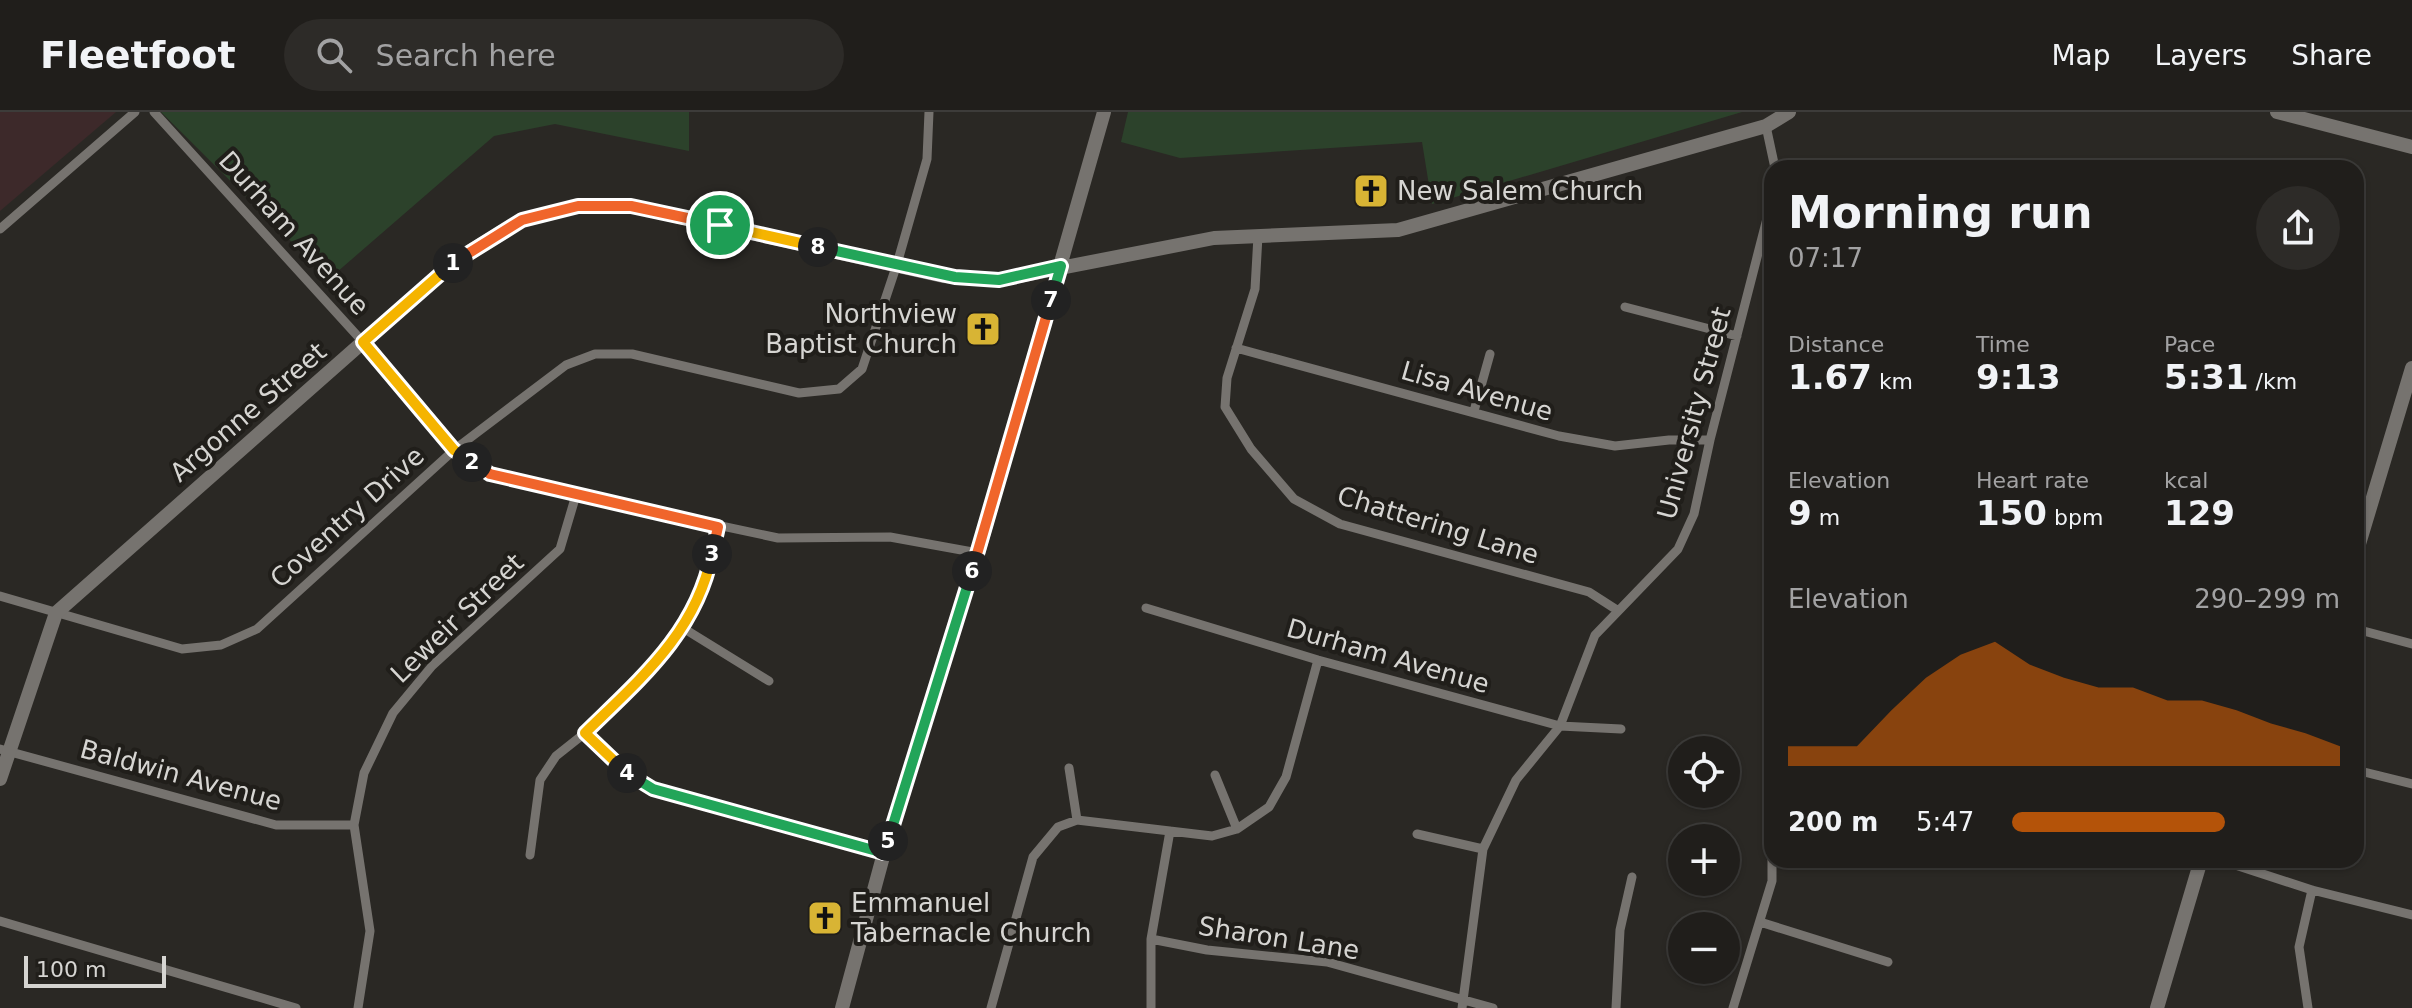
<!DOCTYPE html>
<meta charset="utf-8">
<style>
:root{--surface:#201e1b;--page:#2d2b28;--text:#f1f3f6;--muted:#a2a2a3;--line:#3d3c3a;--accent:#b45309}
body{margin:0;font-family:"DejaVu Sans",sans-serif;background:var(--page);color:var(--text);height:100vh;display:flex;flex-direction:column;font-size:30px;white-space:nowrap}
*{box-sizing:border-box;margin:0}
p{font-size:26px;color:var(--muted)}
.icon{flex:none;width:44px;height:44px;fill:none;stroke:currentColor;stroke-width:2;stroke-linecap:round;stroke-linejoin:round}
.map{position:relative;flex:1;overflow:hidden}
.details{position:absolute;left:1764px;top:48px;width:600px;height:708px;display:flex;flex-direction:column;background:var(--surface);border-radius:24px;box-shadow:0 2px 6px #0004,0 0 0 2px var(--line)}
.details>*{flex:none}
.fabs{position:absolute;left:1668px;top:624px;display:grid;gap:16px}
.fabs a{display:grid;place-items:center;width:72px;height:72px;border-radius:50%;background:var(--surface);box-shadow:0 2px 6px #0004,0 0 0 2px var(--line);font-size:40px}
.scale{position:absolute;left:24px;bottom:20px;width:142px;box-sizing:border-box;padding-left:8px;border:4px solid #d6d5d2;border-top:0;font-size:22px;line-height:28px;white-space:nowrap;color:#d6d5d2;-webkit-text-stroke:6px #201e1a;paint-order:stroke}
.pin{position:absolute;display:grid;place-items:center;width:68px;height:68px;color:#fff;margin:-34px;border:4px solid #fff;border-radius:50%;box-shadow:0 2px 8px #0007}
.km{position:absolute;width:40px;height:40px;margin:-20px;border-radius:50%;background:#222;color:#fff;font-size:22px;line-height:40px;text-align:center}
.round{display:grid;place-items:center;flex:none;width:84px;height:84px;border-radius:42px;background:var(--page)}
.summary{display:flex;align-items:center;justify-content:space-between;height:136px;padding:0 24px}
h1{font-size:44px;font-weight:600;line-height:60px}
.stats{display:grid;grid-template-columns:repeat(3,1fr);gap:12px;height:136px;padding:8px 24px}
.stats div{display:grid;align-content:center}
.stats b{font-size:34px;font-weight:600}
.stats small{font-size:22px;font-weight:400}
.stats p{font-size:22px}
.chart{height:224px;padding:16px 24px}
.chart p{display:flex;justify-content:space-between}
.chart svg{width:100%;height:144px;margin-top:8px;fill:var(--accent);opacity:.7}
ul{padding:0 24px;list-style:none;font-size:26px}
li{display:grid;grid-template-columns:128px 96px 1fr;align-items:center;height:60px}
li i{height:20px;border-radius:10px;background:var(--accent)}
header{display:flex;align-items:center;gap:48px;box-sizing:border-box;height:112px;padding:0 40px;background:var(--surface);border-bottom:2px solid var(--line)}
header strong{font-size:38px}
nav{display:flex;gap:44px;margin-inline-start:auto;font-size:28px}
.search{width:560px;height:72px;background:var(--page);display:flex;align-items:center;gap:20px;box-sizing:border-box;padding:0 28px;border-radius:44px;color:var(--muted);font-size:30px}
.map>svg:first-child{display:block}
.industrial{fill:#3d292a}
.green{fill:#2c422b}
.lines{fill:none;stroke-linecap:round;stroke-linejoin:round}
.street{stroke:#76736f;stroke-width:9}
.secondary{stroke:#76736f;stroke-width:14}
.split-1-casing{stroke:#fff;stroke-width:16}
.split-2-casing{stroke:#fff;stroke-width:16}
.split-3-casing{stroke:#fff;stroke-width:16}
.split-4-casing{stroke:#fff;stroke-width:16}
.split-5-casing{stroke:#fff;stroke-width:16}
.split-6-casing{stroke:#fff;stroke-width:16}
.split-7-casing{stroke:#fff;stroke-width:16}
.split-8-casing{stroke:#fff;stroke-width:16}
.split-9-casing{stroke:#fff;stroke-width:16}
.split-1{stroke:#f0652b;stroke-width:10}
.split-2{stroke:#f5b400;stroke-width:10}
.split-3{stroke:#f0652b;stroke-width:10}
.split-4{stroke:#f5b400;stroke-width:10}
.split-5{stroke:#22a559;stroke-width:10}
.split-6{stroke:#22a559;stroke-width:10}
.split-7{stroke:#f0652b;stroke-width:10}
.split-8{stroke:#22a559;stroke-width:10}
.split-9{stroke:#f5b400;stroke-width:10}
.labels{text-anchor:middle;stroke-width:8;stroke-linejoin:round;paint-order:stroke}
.poi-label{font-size:26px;fill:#d6d5d2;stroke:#201e1a;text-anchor:start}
.street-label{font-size:26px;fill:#d6d5d2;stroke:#201e1a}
</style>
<header>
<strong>Fleetfoot</strong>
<div class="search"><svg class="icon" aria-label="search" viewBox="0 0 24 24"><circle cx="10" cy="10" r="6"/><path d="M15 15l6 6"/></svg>Search here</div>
<nav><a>Map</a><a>Layers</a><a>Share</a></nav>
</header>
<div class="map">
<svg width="2412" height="896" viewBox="0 0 2412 896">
<rect width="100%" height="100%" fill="#2a2824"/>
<path class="industrial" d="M0,0H116L0,99Z"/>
<path class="green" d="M161,0H689V39L555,12L494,24L329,167Z
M1128,0H1742L1432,92L1422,30L1180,46L1121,30Z"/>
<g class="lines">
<path class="street" d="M154,0L363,230L454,338L490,362L576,383L778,426L890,425L978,441
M1766,14L1775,56
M0,117L135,0
M1258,124L1255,177L1227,266L1225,295L1251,337L1294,387L1340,412L1589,480L1617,498
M1625,195L1737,224
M1236,236L1559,324L1615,334L1669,328H1710
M1474,299L1490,242
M0,484L182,537L221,533L257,517L454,338L566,253L595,242H632L799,281L839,277L862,257L897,152L927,47L929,0
M1146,496L1318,548L1560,614L1621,617
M683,516L769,569
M2356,517L2412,532
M585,621L620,656L653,677L884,741
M0,637L276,713H354
M1069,656L1077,708
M2356,658L2412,672
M1215,663L1237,717
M1417,722L1483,737
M530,743L540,668L556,644L585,621L660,547L683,516L707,468L718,415
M2220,748L2312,778L2412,803
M0,809L296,896
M1760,810L1888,850
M1151,827L1207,838L1327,850L1493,896
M358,896L370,819L354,713L364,661L393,601L432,554L560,437L576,383
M991,896L1033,745L1058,715L1077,708L1212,724L1237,717L1269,695L1286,665L1318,548
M1151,896V827L1170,719
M1462,896L1483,737L1516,668L1560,614L1595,523L1678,437L1694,402L1710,328L1772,87
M1616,896L1620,818L1632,765
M1733,896L1772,769V748
M2308,896L2299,835L2312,778"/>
<path class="secondary" d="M2277,0L2412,35
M2356,442L2412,256
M0,667L56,501L457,147L522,108L578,94H631L943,164L999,168L1214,126L1398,118L1766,14L1789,0
M842,896L884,741L978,441L1104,0
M2157,896L2201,748"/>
</g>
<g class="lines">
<defs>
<path id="split-1" d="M453,151L522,108L578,94H631L720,113"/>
<path id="split-2" d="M453,151L363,230L454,338L472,350"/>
<path id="split-3" d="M472,350L490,362L718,415L712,442"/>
<path id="split-4" d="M627,661L585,621C640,567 696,521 712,442"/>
<path id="split-5" d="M627,661L653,677L884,741L888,729"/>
<path id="split-6" d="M888,729L972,459"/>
<path id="split-7" d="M972,459L1051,188"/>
<path id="split-8" d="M818,135L955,165L999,168L1061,154L1051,188"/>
<path id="split-9" d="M720,113L818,135"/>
</defs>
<use href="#split-1" class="split-1-casing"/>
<use href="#split-2" class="split-2-casing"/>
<use href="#split-3" class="split-3-casing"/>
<use href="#split-4" class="split-4-casing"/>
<use href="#split-5" class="split-5-casing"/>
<use href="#split-6" class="split-6-casing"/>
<use href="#split-7" class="split-7-casing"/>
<use href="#split-8" class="split-8-casing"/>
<use href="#split-9" class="split-9-casing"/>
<use href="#split-1" class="split-1"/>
<use href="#split-2" class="split-2"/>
<use href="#split-3" class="split-3"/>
<use href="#split-4" class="split-4"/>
<use href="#split-5" class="split-5"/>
<use href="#split-6" class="split-6"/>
<use href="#split-7" class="split-7"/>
<use href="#split-8" class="split-8"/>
<use href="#split-9" class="split-9"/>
</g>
<defs>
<symbol id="church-square" viewBox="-11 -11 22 22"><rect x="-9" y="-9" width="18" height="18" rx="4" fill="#d8b434" stroke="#201e1a"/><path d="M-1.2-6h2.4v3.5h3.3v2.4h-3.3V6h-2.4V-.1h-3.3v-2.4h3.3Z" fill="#111"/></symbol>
</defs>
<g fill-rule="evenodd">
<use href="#church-square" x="1351" y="59" width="40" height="40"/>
<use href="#church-square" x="963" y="197" width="40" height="40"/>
<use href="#church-square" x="805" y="786" width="40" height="40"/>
</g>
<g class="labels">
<g class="poi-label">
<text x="1397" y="88">New Salem Church</text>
<text x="957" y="211" text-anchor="end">Northview<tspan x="957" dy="30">Baptist Church</tspan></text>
<text x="851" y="800">Emmanuel<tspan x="851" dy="30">Tabernacle Church</tspan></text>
</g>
<g class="street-label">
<text transform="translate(294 121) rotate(48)" y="9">Durham Avenue</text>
<text transform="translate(1477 279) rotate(16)" y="9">Lisa Avenue</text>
<text transform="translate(248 300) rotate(-41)" y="9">Argonne Street</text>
<text transform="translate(1694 301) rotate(-75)" y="9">University Street</text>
<text transform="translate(347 405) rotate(-42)" y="9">Coventry Drive</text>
<text transform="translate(1438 413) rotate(17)" y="9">Chattering Lane</text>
<text transform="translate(457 506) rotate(-44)" y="9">Leweir Street</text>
<text transform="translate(1388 544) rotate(16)" y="9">Durham Avenue</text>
<text transform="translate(181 663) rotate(15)" y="9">Baldwin Avenue</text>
<text transform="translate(1279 826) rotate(9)" y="9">Sharon Lane</text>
</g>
</g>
</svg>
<div class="fabs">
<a><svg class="icon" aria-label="locate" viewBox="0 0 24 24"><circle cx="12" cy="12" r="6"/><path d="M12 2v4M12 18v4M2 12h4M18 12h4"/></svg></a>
<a>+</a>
<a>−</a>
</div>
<div class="scale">100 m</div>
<div class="pin" style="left:720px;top:113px;background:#1e9e55"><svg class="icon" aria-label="arrive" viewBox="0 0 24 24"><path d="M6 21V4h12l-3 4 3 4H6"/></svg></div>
<b class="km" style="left:453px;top:151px">1</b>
<b class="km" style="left:472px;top:350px">2</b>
<b class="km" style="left:712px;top:442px">3</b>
<b class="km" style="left:627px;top:661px">4</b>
<b class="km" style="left:888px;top:729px">5</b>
<b class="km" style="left:972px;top:459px">6</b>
<b class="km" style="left:1051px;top:188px">7</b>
<b class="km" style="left:818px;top:135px">8</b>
<section class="details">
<div class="summary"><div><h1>Morning run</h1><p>07:17</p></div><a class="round"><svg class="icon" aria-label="share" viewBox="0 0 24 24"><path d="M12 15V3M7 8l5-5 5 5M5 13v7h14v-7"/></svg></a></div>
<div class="stats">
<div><p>Distance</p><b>1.67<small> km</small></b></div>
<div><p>Time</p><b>9:13</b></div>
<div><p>Pace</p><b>5:31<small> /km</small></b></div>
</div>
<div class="stats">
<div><p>Elevation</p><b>9<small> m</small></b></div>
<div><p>Heart rate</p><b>150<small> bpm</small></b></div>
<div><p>kcal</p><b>129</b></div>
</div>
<div class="chart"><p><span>Elevation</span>290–299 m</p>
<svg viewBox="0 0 160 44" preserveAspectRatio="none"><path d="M0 44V38L10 38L20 38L30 27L40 17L50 10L60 6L70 13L80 17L90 20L100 20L110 24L120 24L130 27L140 31L150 34L160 38V44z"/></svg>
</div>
<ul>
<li><b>200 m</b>5:47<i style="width:65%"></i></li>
</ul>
</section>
</div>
